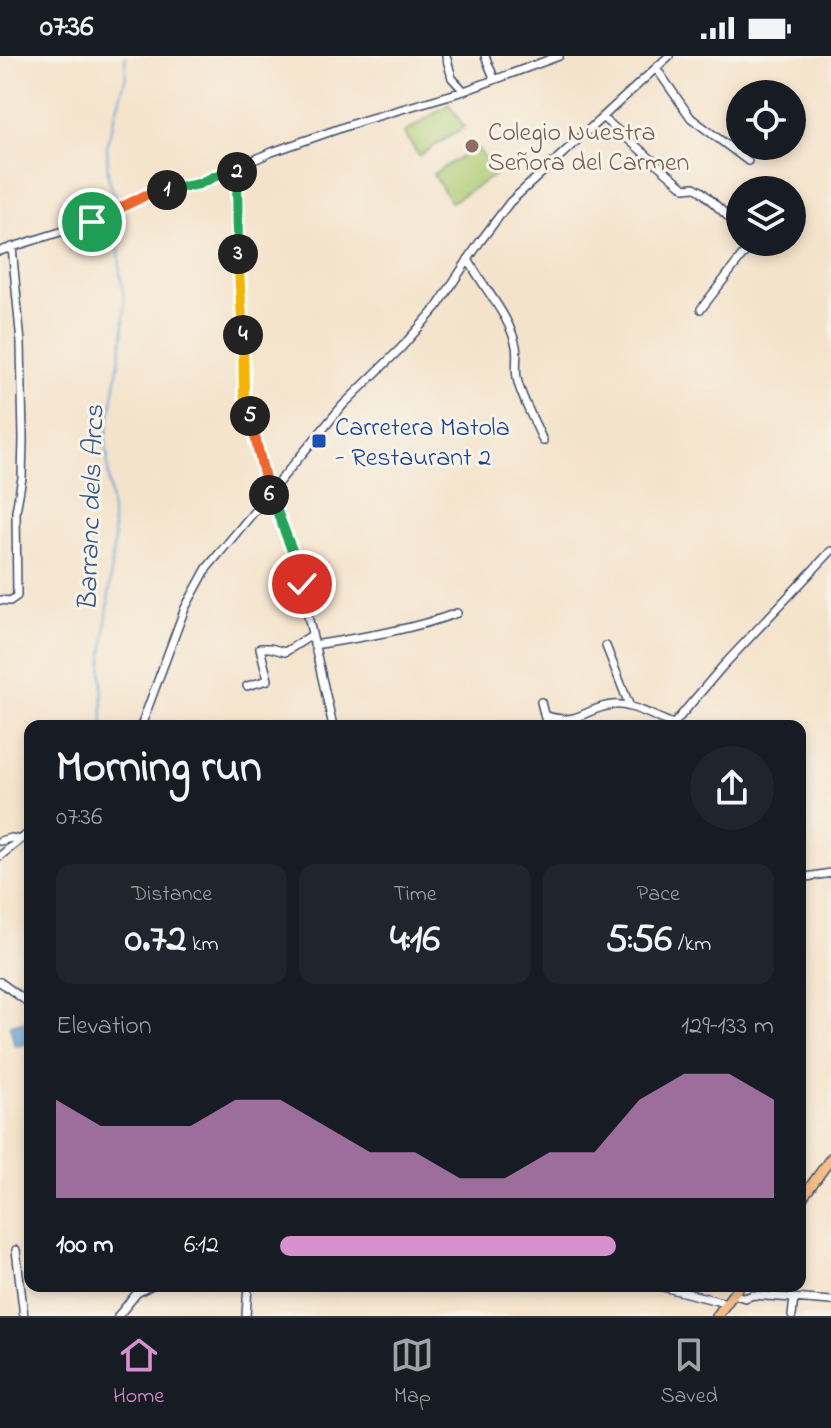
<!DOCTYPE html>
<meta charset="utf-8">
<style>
:root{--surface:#171b24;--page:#20242c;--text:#f1f3f6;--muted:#9ea1a6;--line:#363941;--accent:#d690ce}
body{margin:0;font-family:"Indie Flower",sans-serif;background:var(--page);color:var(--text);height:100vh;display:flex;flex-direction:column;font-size:30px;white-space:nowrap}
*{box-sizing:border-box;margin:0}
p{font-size:26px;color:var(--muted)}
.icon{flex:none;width:44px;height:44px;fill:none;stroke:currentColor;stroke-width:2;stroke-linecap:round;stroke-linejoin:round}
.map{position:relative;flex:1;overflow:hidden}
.side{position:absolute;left:24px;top:664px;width:782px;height:572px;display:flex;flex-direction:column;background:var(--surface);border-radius:16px;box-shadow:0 4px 12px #0003}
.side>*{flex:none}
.fabs{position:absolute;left:726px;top:24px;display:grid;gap:16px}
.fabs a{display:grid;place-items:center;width:80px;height:80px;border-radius:50%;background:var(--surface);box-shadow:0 4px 12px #0003;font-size:40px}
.pin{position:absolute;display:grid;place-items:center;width:68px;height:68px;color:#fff;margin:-34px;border:4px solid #fff;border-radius:50%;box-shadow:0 2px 8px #0007}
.km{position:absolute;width:40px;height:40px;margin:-20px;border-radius:50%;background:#222;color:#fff;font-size:22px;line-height:40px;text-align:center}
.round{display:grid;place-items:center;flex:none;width:84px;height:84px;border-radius:42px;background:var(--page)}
.overview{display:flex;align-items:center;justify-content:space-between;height:136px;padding:0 32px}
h1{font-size:44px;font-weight:700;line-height:60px}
.figures{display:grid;grid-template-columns:repeat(3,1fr);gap:12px;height:136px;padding:8px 32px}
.figures div{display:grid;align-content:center;border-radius:16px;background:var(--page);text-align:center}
.figures b{font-size:40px;font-weight:700}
.figures small{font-size:22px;font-weight:400}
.figures p{font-size:22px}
.chart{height:224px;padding:16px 32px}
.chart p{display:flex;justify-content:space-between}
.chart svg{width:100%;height:144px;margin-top:8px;fill:var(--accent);opacity:.7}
ul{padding:0 32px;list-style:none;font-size:26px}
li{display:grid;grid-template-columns:128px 96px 1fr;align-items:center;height:60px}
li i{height:20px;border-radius:10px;background:var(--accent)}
.status{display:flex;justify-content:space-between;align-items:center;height:56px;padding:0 40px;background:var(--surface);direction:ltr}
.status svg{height:22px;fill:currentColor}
.tabs{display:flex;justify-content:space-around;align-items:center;height:112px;border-top:2px solid var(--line);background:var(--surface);font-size:22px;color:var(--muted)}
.tabs a{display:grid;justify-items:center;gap:4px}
.tabs .selected{color:var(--accent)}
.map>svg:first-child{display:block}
.green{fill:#aecc73;stroke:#647e68;stroke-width:2}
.water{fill:#65a2d6;stroke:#40689a;stroke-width:2}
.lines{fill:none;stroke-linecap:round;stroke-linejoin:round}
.stream{stroke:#65a2d6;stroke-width:2}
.minor-casing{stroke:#3c4a6e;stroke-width:10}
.major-casing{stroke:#3c4a6e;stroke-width:12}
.minor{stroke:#fff;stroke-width:7}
.major{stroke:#f6be86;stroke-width:9}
.split-1-casing{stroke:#fff;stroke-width:16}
.split-2-casing{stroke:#fff;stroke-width:16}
.split-3-casing{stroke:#fff;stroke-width:16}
.split-4-casing{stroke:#fff;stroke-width:16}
.split-5-casing{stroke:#fff;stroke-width:16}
.split-6-casing{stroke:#fff;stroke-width:16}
.split-7-casing{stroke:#fff;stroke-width:16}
.split-8-casing{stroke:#fff;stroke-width:16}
.split-1{stroke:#f0652b;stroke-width:10}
.split-2{stroke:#22a559;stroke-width:10}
.split-3{stroke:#22a559;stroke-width:10}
.split-4{stroke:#f5b400;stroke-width:10}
.split-5{stroke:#f5b400;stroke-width:10}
.split-6{stroke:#f0652b;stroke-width:10}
.split-7{stroke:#22a559;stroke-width:10}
.split-8{stroke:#f5b400;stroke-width:10}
.education-dot{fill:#8d6e63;stroke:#f7f3e8;stroke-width:3}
.transit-dot{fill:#1a4fb4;stroke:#f7f3e8;stroke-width:3}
.labels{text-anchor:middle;stroke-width:6;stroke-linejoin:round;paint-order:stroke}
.education-label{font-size:26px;fill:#785e54;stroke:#f7f3e8;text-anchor:start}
.transit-label{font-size:26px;fill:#164399;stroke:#f7f3e8;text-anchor:start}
.water-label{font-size:28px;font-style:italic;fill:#355788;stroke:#f7f3e8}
</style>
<div class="status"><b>07:36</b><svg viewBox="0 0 49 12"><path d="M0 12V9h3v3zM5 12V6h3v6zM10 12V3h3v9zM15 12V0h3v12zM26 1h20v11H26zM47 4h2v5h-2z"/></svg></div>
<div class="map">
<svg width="831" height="1260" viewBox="0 0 831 1260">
<rect width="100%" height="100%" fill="#f7f3e8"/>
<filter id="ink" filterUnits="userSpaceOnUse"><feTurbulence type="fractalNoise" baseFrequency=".0125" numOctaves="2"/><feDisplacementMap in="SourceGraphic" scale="16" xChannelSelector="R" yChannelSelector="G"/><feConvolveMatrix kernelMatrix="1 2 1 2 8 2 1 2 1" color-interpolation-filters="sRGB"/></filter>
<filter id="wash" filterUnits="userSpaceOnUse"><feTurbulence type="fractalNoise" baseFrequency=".006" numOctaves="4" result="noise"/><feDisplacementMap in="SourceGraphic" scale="32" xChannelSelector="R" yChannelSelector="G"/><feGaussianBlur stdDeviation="1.8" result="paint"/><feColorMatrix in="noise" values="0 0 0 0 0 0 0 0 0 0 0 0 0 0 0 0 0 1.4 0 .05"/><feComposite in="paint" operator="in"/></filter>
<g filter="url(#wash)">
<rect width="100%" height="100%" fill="#f4e3cb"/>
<path class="green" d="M449,48L464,71L419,100L404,77Z
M477,91L495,119L451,146L433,118Z"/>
<path class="water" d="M30,964V987L15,990L10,969Z"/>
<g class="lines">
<path class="stream" d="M118,151L108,120L107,88L126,20L125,0
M103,670L102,611L114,485L106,383L123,282L125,247L120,217L118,157"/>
</g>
</g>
<g filter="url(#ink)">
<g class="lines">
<defs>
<path id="minor" d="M446,0L452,22L464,35
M485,0L494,22
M656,12L691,62L748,105
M602,61L685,132L694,131L701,135L740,172
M237,110L236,164L244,338L268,439
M0,195L92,166L146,139L199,128L272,96L361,65L464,35L559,0
M468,203C483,232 509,258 516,290C518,300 515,312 517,322C521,343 535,365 543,385
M701,253L753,186
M270,437L293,494L333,670
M0,544L10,545L17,540L16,455L22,422L23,383L21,287L12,191
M314,589C363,581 411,574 457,557
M606,590L630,651
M247,630L268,624L260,592H270L285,596L312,579
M541,646L547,670
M544,659C579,671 582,653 612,649C630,646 656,662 673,668
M141,670L185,552L207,512L343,349L401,292L437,251L479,187L510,146L669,0
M672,670L722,611L831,495
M0,785L11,782L20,784
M0,800L30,776
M800,822L831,817
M0,926L30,948
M16,1194L24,1260
M659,1230L726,1247
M733,1238L745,1242L753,1239L831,1245
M118,1260L137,1237L150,1230
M246,1260L248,1230
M792,1260L794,1242"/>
<path id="major" d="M800,1145L831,1102
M717,1260L739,1230"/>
</defs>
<use href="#minor" class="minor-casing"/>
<use href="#major" class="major-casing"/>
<use href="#minor" class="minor"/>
<use href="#major" class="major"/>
</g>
</g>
<g class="lines" filter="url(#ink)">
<defs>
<path id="split-1" d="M92,166L146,139L167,134"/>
<path id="split-2" d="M167,134L199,128L237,110V116"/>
<path id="split-3" d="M237,116L238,198"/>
<path id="split-4" d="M238,198L243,279"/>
<path id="split-5" d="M243,279L244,338L250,360"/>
<path id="split-6" d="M250,360L269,439"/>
<path id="split-7" d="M269,439L270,437L298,510"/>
<path id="split-8" d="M298,510L302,528"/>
</defs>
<use href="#split-1" class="split-1-casing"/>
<use href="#split-2" class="split-2-casing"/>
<use href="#split-3" class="split-3-casing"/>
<use href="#split-4" class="split-4-casing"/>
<use href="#split-5" class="split-5-casing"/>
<use href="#split-6" class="split-6-casing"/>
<use href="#split-7" class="split-7-casing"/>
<use href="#split-8" class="split-8-casing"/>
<use href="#split-1" class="split-1"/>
<use href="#split-2" class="split-2"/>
<use href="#split-3" class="split-3"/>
<use href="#split-4" class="split-4"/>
<use href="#split-5" class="split-5"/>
<use href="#split-6" class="split-6"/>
<use href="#split-7" class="split-7"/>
<use href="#split-8" class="split-8"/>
</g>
<circle class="education-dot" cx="472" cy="90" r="8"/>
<rect class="transit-dot" x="311" y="377" width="16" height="16" rx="4"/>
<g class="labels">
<g class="education-label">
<text x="488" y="84">Colegio Nuestra<tspan x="488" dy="30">Señora del Carmen</tspan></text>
</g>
<g class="transit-label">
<text x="335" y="379">Carretera Matola<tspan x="335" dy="30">- Restaurant 2</tspan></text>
</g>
<g class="water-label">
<text transform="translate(89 452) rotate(-88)" y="10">Barranc dels Arcs</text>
</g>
</g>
</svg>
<div class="fabs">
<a><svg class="icon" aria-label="locate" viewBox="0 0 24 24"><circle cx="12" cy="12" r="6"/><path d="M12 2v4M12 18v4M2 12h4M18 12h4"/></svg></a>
<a><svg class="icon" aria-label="layers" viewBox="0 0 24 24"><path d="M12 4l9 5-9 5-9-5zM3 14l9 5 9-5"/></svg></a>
</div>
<div class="pin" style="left:92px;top:166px;background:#1e9e55"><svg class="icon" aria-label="arrive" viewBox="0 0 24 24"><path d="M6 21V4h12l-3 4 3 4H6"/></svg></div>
<div class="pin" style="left:302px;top:528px;background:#d93025"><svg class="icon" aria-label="check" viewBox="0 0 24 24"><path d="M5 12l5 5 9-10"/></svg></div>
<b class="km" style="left:167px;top:134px">1</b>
<b class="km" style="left:237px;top:116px">2</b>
<b class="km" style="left:238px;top:198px">3</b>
<b class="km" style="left:243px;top:279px">4</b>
<b class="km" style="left:250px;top:360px">5</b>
<b class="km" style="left:269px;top:439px">6</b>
<section class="side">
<div class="overview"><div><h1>Morning run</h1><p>07:36</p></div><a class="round"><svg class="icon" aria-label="share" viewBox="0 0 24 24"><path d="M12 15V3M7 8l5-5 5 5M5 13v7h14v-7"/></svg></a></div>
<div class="figures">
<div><p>Distance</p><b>0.72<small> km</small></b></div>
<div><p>Time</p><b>4:16</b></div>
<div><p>Pace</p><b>5:56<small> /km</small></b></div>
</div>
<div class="chart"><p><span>Elevation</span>129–133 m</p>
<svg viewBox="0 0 160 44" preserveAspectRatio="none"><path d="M0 44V14L10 22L20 22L30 22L40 14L50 14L60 22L70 30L80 30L90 38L100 38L110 30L120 30L130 14L140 6L150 6L160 14V44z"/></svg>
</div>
<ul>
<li><b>100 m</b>6:12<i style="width:68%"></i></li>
</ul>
</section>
</div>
<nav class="tabs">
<a class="selected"><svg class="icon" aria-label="home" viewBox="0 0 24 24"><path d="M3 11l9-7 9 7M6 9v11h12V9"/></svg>Home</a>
<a><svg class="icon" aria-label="map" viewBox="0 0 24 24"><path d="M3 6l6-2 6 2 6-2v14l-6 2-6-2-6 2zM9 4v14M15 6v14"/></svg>Map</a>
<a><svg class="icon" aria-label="saved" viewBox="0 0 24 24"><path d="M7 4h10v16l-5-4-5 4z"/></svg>Saved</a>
</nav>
